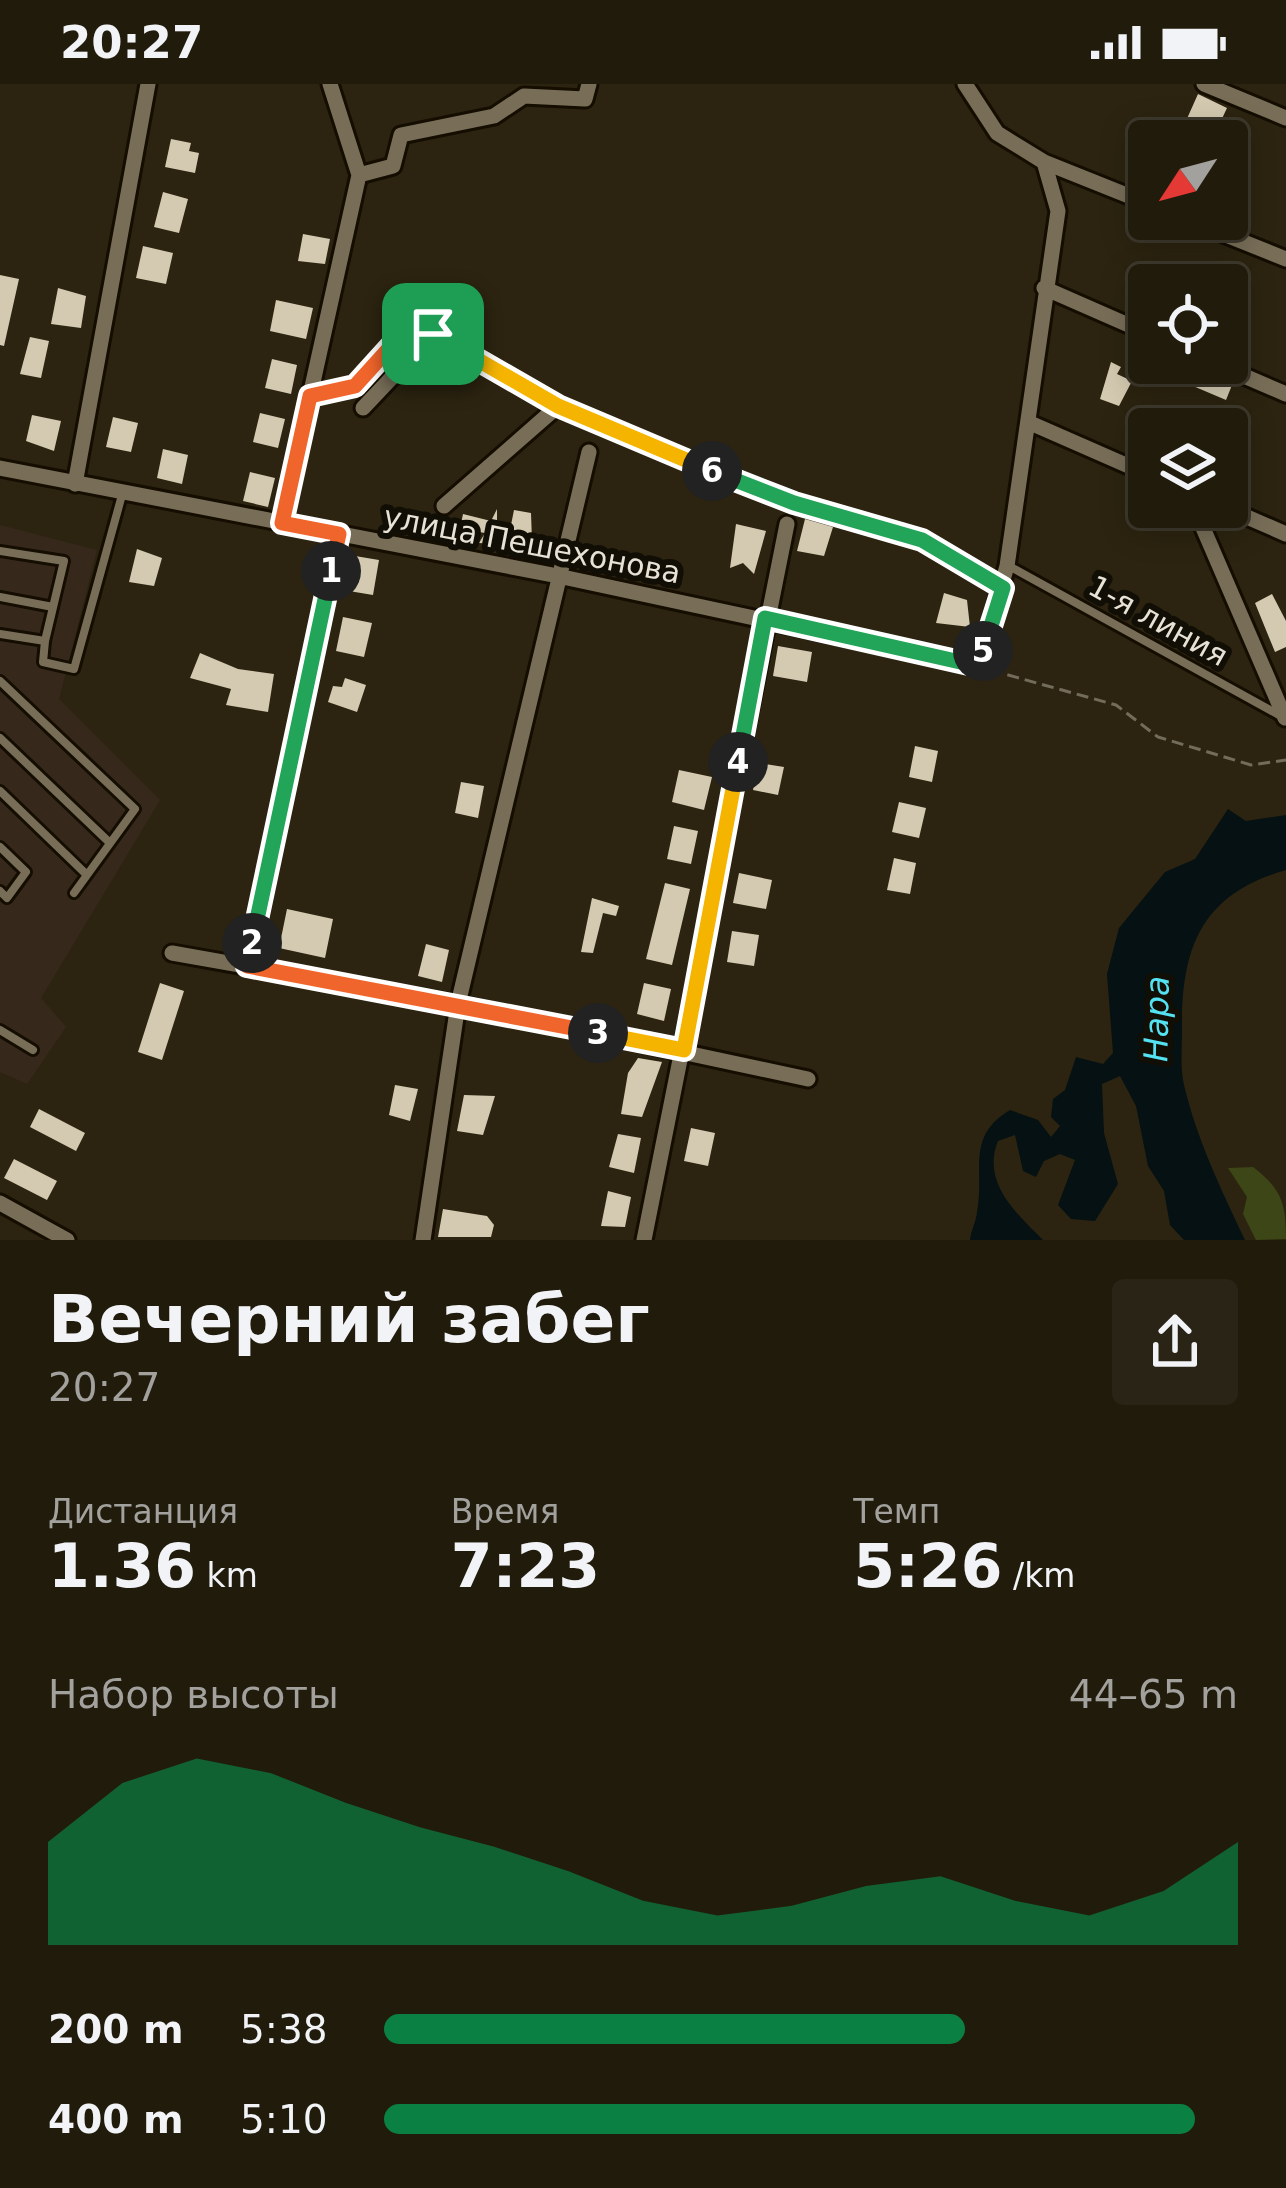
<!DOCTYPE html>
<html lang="ru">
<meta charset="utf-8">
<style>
:root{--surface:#211b0c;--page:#292415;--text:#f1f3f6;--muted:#a2a19d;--line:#3e392d;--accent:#0b8043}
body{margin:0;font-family:"DejaVu Sans",sans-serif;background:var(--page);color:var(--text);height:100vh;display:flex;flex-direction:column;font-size:45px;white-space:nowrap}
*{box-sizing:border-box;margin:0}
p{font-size:39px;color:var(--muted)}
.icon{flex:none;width:66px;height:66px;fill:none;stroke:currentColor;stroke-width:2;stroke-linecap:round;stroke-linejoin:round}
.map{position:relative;height:1156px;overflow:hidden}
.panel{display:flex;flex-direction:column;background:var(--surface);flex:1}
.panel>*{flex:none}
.needle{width:78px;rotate:234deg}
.fabs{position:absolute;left:1128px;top:36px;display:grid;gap:24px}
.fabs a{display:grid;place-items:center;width:120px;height:120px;border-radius:12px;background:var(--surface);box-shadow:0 6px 30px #0003,0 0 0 3px var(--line);font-size:60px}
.pin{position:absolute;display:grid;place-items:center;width:102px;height:102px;color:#fff;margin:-51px;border-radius:24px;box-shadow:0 6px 18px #0006}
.km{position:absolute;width:60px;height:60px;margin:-30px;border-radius:50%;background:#222;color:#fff;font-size:33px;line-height:60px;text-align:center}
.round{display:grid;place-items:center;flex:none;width:126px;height:126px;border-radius:12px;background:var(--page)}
.headline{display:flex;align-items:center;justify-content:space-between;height:204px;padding:0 48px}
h1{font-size:66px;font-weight:800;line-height:90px}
.stats{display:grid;grid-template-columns:repeat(3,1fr);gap:18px;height:204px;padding:12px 48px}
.stats div{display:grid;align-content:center}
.stats b{font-size:60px;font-weight:800}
.stats small{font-size:33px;font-weight:400}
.stats p{font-size:33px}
.chart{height:336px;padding:24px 48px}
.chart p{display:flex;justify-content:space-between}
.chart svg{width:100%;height:216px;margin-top:12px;fill:var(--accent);opacity:.7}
ul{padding:0 48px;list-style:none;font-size:39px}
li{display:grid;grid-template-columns:192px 144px 1fr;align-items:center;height:90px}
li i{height:30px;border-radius:15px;background:var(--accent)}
.status{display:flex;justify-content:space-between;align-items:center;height:84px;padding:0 60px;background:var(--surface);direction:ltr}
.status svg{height:33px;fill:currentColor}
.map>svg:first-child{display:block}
.industrial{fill:#36291c}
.green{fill:#3c4617}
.water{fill:#051113}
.building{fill:#d4cab1}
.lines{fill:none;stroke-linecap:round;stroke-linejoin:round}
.lane-casing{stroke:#140d00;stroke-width:14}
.street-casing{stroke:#140d00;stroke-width:21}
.path{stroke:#736c5b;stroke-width:3;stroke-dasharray:12 6;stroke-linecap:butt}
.lane{stroke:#786e58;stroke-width:8}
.street{stroke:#786e58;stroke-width:15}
.split-1-casing{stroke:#fff;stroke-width:24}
.split-2-casing{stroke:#fff;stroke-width:24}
.split-3-casing{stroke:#fff;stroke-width:24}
.split-4-casing{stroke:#fff;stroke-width:24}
.split-5-casing{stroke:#fff;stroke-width:24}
.split-6-casing{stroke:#fff;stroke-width:24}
.split-7-casing{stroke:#fff;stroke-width:24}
.split-1{stroke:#f0652b;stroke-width:15}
.split-2{stroke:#22a559;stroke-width:15}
.split-3{stroke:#f0652b;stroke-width:15}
.split-4{stroke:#f5b400;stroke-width:15}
.split-5{stroke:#22a559;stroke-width:15}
.split-6{stroke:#22a559;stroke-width:15}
.split-7{stroke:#f5b400;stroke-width:15}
.labels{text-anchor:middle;stroke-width:12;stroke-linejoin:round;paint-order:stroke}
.street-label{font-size:30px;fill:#e8e2d6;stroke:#110e06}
.water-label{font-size:33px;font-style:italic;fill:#54e2f3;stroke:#110e06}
</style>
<div class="status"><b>20:27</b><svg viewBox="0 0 49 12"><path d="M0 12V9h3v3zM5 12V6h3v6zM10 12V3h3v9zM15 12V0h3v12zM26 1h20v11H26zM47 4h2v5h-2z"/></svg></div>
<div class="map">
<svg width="1286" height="1156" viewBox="0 0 1286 1156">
<rect width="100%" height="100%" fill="#2c2410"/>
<path class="industrial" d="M0,441L97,466L59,615L160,716L41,914L66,943L27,1000L0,988Z"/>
<path class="green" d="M1253,1083C1282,1105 1286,1120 1286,1155L1256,1156L1243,1130L1247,1113L1228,1084Z"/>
<path class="water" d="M1228,725L1246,737L1286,731V786C1201,810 1181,864 1182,946C1182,964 1180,984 1184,1001C1197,1056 1221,1105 1245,1156H1184L1170,1141L1164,1107L1148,1082L1136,1022L1120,992L1102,1000L1104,1049L1118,1100L1095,1137L1071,1135L1058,1121L1075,1076L1060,1070L1044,1077L1036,1093L1023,1087L1015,1051L998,1057C981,1099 1017,1130 1043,1156H970C971,1146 976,1138 977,1128C985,1086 965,1053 1010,1026L1038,1036L1051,1053L1060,1042L1051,1033L1053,1015L1065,1006L1076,973L1103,980L1113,969L1107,890L1119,844L1165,788L1195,775Z"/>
<path class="building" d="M1198,10L1227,24L1219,41L1200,33L1193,50L1207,57H1177Z
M171,55L191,59L189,67L199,69L195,89L165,83Z
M163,108L188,115L179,149L154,143Z
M303,150L330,155L325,180L298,177Z
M143,162L173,169L166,200L136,194Z
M0,191L19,195L4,262L0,261Z
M58,204L86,212L81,244L51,240Z
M276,216L313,224L306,255L270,247Z
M30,253L49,257L41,294L20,290Z
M272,275L297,281L291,310L265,304Z
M1111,278L1121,283L1117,290L1132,297L1119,322L1100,315Z
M1164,279H1181L1232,301L1226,316L1160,288Z
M260,329L285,335L278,364L253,358Z
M32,331L61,337L54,367L26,357Z
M113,333L138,339L131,368L106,363Z
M163,365L188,371L182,400L157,394Z
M250,388L275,394L268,423L243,417Z
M497,425V438L511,441L514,426L531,429L532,457L495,451L493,460L479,459L485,449L460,445L463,430L491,437Z
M805,435L833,443L824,472L797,467Z
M736,440L766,447L754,490L743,479L730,484Z
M137,465L162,474L154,502L129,498Z
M355,472L379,476L373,511L349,507Z
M944,509L967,516L970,543L936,539Z
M1272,510L1286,537V563L1275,568L1255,519Z
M343,533L372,539L364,573L336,567Z
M778,562L812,568L807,598L773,592Z
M200,569L238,585L274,590L268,628L226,621L231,605L190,594Z
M345,594L366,601L357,628L328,618L333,602L342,603Z
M915,662L938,667L932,698L909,693Z
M758,679L784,683L778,711L753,706Z
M679,686L712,693L704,726L672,718Z
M461,698L484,702L478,734L455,729Z
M899,718L926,724L919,754L892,748Z
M674,742L698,747L691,780L667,775Z
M894,774L916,779L910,810L887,806Z
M739,789L772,796L766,825L733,819Z
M665,799L690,805L672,881L646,875Z
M592,814L619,822L616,832L603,829L593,869L581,868Z
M287,825L333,835L325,874L279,864Z
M732,847L759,851L754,882L727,878Z
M426,860L449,866L442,898L418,892Z
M160,899L184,907L162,976L138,968Z
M644,899L671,905L664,937L637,930Z
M638,974L662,978L642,1033L621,1030L628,989Z
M395,1001L418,1005L410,1037L389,1031Z
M464,1011L495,1012L483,1051L457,1047Z
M39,1025L85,1049L76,1067L30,1043Z
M691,1044L715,1049L708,1082L684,1077Z
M618,1050L641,1054L634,1089L609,1083Z
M14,1075L57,1097L47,1116L4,1094Z
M608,1107L631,1113L625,1143L601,1142Z
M443,1125L487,1132L494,1141L491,1153H438Z"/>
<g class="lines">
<defs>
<path id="lane" d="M0,467L64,477L45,557L0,550
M1009,482L1279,631
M0,513L53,523
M45,557L43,578L74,585L122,411
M0,597L135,725L74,809
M0,654L110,759
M0,707L87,791
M0,763L26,788L7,814L0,807
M0,946L33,966"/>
<path id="street" d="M1204,0L1286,34
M1044,78L1149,120
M359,91L393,82L401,51L494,32L524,12L585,15L589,0
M1186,135L1286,175
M1044,204L1149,250
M1214,279L1286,310
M310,312L355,302L413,239L558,322L794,419L922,456L1002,504
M363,324L433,250
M1028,338L1149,391
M0,384L558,492L978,582L1007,482L1058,127L1044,78L997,49L965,0
M75,400L148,0
M444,422L558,322
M1194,423L1285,634
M1224,423L1286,450
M282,438L359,91L330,0
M172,869L458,920L808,995
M247,882L339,450
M0,1119L67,1156
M423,1156L458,920L589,368
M644,1156L787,440"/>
</defs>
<use href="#lane" class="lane-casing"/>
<use href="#street" class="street-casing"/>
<path class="path" d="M990,586L1116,621L1158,653L1251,681L1286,676"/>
<use href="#lane" class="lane"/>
<use href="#street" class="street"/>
</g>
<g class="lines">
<defs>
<path id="split-1" d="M331,487L339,450L282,439L310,312L355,302L413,238L433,250"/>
<path id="split-2" d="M252,859L331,487"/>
<path id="split-3" d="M252,859L247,882L598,949"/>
<path id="split-4" d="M598,949L684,966L738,678"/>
<path id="split-5" d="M738,678L765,534L978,582L983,567"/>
<path id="split-6" d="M712,387L794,419L922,456L1003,504L983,567"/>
<path id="split-7" d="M433,250L558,322L712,387"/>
</defs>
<use href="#split-1" class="split-1-casing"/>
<use href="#split-2" class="split-2-casing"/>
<use href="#split-3" class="split-3-casing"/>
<use href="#split-4" class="split-4-casing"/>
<use href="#split-5" class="split-5-casing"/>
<use href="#split-6" class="split-6-casing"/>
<use href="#split-7" class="split-7-casing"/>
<use href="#split-1" class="split-1"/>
<use href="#split-2" class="split-2"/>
<use href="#split-3" class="split-3"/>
<use href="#split-4" class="split-4"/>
<use href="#split-5" class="split-5"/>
<use href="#split-6" class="split-6"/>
<use href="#split-7" class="split-7"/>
</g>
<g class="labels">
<g class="street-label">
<text transform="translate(532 461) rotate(11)" y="10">улица Пешехонова</text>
<text transform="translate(1158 537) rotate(29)" y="10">1-я линия</text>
</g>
<g class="water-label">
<text transform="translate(1156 935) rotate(-89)" y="12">Нара</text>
</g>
</g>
</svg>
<div class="fabs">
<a><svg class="needle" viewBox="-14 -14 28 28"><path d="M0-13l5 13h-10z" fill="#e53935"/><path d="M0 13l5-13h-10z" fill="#a2a19d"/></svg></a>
<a><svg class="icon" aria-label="locate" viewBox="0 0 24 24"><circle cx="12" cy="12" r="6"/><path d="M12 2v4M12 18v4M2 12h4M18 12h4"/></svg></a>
<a><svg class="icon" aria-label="layers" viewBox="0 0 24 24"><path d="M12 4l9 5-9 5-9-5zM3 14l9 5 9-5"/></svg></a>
</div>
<div class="pin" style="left:433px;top:250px;background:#1e9e55"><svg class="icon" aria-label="arrive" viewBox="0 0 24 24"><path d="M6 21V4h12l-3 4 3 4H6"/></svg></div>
<b class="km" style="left:331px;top:487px">1</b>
<b class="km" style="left:252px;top:859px">2</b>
<b class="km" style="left:598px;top:949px">3</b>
<b class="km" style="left:738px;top:678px">4</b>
<b class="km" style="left:983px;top:567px">5</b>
<b class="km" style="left:712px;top:387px">6</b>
</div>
<section class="panel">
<div class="headline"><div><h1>Вечерний забег</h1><p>20:27</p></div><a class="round"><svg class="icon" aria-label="share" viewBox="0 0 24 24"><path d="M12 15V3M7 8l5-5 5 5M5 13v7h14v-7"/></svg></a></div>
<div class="stats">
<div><p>Дистанция</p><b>1.36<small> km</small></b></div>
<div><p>Время</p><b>7:23</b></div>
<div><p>Темп</p><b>5:26<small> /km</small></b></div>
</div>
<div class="chart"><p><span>Набор высоты</span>44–65 m</p>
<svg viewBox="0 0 160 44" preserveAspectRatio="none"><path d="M0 44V23L10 11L20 6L30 9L40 15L50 20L60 24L70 29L80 35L90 38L100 36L110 32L120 30L130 35L140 38L150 33L160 23V44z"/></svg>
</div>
<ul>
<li><b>200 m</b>5:38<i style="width:68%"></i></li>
<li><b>400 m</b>5:10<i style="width:95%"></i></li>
</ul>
</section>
